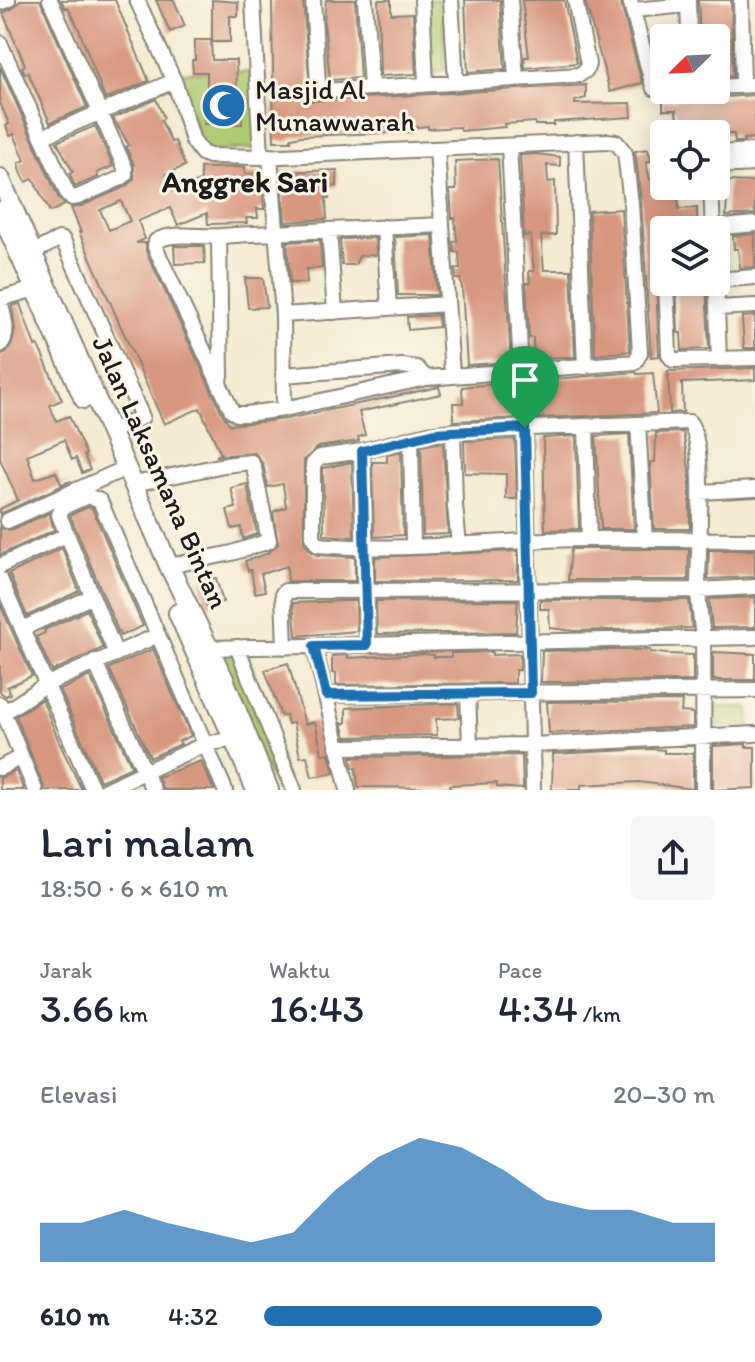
<!DOCTYPE html>
<html lang="id">
<meta charset="utf-8">
<style>
:root{--surface:#fff;--page:#f6f6f7;--text:#1f2937;--muted:#747a83;--accent:#1f6fb2}
body{margin:0;font-family:Itim,sans-serif;background:var(--page);color:var(--text);height:100vh;display:flex;flex-direction:column;font-size:30px;white-space:nowrap}
*{box-sizing:border-box;margin:0}
p{font-size:26px;color:var(--muted)}
.icon{flex:none;width:44px;height:44px;fill:none;stroke:currentColor;stroke-width:2;stroke-linecap:round;stroke-linejoin:round}
.map{position:relative;height:790px;overflow:hidden}
.sheet{display:flex;flex-direction:column;background:var(--surface);flex:1}
.sheet>*{flex:none}
.needle{width:52px;rotate:246deg}
.tools{position:absolute;left:650px;top:24px;display:grid;gap:16px}
.tools a{display:grid;place-items:center;width:80px;height:80px;border-radius:8px;background:var(--surface);box-shadow:0 4px 20px #0003;font-size:40px}
.pin{position:absolute;display:grid;place-items:center;width:68px;height:68px;color:#fff;margin:-82px -34px;border-radius:50% 50% 50% 0;rotate:-45deg;box-shadow:0 0 8px #0007}
.pin .icon{rotate:45deg}
.round{display:grid;place-items:center;flex:none;width:84px;height:84px;border-radius:8px;background:var(--page)}
.headline{display:flex;align-items:center;justify-content:space-between;height:136px;padding:0 40px}
h1{font-size:44px;font-weight:600;line-height:60px}
.stats{display:grid;grid-template-columns:repeat(3,1fr);gap:12px;height:136px;padding:8px 40px}
.stats div{display:grid;align-content:center}
.stats b{font-size:40px;font-weight:600}
.stats small{font-size:22px;font-weight:400}
.stats p{font-size:22px}
.chart{height:224px;padding:16px 40px}
.chart p{display:flex;justify-content:space-between}
.chart svg{width:100%;height:144px;margin-top:8px;fill:var(--accent);opacity:.7}
ul{padding:0 40px;list-style:none;font-size:26px}
li{display:grid;grid-template-columns:128px 96px 1fr;align-items:center;height:60px}
li i{height:20px;border-radius:10px;background:var(--accent)}
.map>svg:first-child{display:block}
.green{fill:#aecb71;stroke:#657446;stroke-width:2}
.building{fill:#d89880;fill-rule:evenodd}
.lines{fill:none;stroke-linecap:round;stroke-linejoin:round}
.minor-casing{stroke:#888477;stroke-width:18}
.major-casing{stroke:#888477;stroke-width:22}
.minor{stroke:#fff;stroke-width:14}
.major{stroke:#fff;stroke-width:18}
.route-casing{stroke:#fff;stroke-width:16}
.route{stroke:#1f6fb2;stroke-width:10}
.labels{text-anchor:middle;stroke-width:6;stroke-linejoin:round;paint-order:stroke}
.poi-label{font-size:28px;fill:#1c1c1c;stroke:#fcf5e5;text-anchor:start}
.street-label{font-size:28px;fill:#1c1c1c;stroke:#fcf5e5}
.neighbourhood-label{font-size:30px;font-weight:bold;fill:#1c1c1c;stroke:#fcf5e5}
</style>
<div class="map">
<svg width="755" height="790" viewBox="0 0 755 790">
<rect width="100%" height="100%" fill="#fcf5e5"/>
<filter id="ink" filterUnits="userSpaceOnUse"><feTurbulence type="fractalNoise" baseFrequency=".0125" numOctaves="2"/><feDisplacementMap in="SourceGraphic" scale="16" xChannelSelector="R" yChannelSelector="G"/><feConvolveMatrix kernelMatrix="1 2 1 2 8 2 1 2 1" color-interpolation-filters="sRGB"/></filter>
<filter id="wash" filterUnits="userSpaceOnUse"><feTurbulence type="fractalNoise" baseFrequency=".006" numOctaves="4" result="noise"/><feDisplacementMap in="SourceGraphic" scale="32" xChannelSelector="R" yChannelSelector="G"/><feGaussianBlur stdDeviation="1.8" result="paint"/><feColorMatrix in="noise" values="0 0 0 0 0 0 0 0 0 0 0 0 0 0 0 0 0 1.4 0 .05"/><feComposite in="paint" operator="in"/></filter>
<g filter="url(#wash)">
<rect width="100%" height="100%" fill="#f5ebd2"/>
<path class="green" d="M426,0H443L445,69L436,73L429,69Z
M170,72H253L260,148L211,151L193,137L197,128Z
M245,646L289,787L277,790L204,651Z
M712,707H749L750,726H712Z"/>
<g id="blocks">
<path class="building" d="M21,0H40L87,107L50,123L28,72L25,74L22,67L25,65L3,13L12,9Z
M61,0H115L149,81L105,99L78,27L68,7L65,8Z
M156,0H174L185,26L170,32Z
M212,0L238,2V16H230V42H212Z
M272,0H303L311,101L586,85V98L575,101V104L631,103L632,117L554,122V125H535V122L504,124L505,127L461,131L460,127L428,129V126L412,128V132L301,136L291,138V141H274Z
M326,0H355L360,78L330,80L324,21Z
M378,0H391V14L413,13L416,74L380,76Z
M465,0H500L505,69L468,72Z
M522,0H564L577,63L525,68L524,57H529Z
M585,0H620L642,83L610,92Z
M698,0H731L733,76L716,77V38H700Z
M679,29V38H664V57H656L653,30Z
M195,40H211L212,60H236L237,89H241L242,124H204V89H207V72H193L192,60H195Z
M0,67L59,199L65,205L50,212L33,179L26,182L21,172L19,163L25,160L14,134L10,136L6,126L9,124L0,103Z
M755,95V138L744,139V142H735L734,134H678L676,110H663V101Z
M156,99L164,118L161,120L171,142L175,141L185,166L166,174L173,191L201,181L200,168L245,167V174L261,173L264,209H257L258,218H246L247,223L208,224L207,213L178,225L170,208L138,221L145,239L136,243H146V251L223,415L230,425L286,419L439,387L441,394L359,412L365,435L358,437L359,441L318,447L304,460V542L310,551L317,555L355,557V581H288L287,566L261,574L265,591L255,593L251,570L248,571L245,561L266,554L278,544L273,512L286,507L283,484L268,487L263,464L255,453L216,456L221,454L200,408L164,424L79,232H81L71,208L82,206L125,187L134,179V165L126,147L129,145L113,118ZM121,201L130,221L109,230L100,210Z
M95,126L113,166L97,173L98,177L75,187L70,174L73,172L57,142Z
M648,149L651,161L646,162L650,180L664,179V186H677L679,209L697,208V219L687,221L682,229L657,230L660,274L656,282L659,356L651,357L641,202L635,151Z
M536,154L560,157V166L547,165L548,182L555,181L556,235L541,236L544,270H571L575,357L534,358L533,338H529L526,283H530L529,271H534L530,235L524,236L520,155Z
M498,159L511,362L467,365L462,288L460,279H456L455,269H460L459,252H454L453,242L457,241L455,218H452L450,190H456L455,161Z
M337,170V186L328,187L329,198H326L327,219L285,222L281,172Z
M728,181L755,182V214L726,216Z
M621,209L630,351L595,355L589,211Z
M755,234V267L740,268L738,249H734L733,236Z
M433,235L437,295H398L395,237Z
M375,238L376,255L359,256L355,265H342L340,239Z
M320,240L322,268L306,269L307,283H290L287,242Z
M174,246H204L205,263L175,264Z
M245,278H263L267,307L248,308Z
M676,282H706L709,349L682,350L681,333H678Z
M20,304L35,346L38,345L62,400L50,405L56,421L69,416L86,454L84,455L90,470L82,473L76,458L72,460L64,440L27,455L35,479L56,472L61,484L72,481L0,514V509L18,500L0,459V355L8,351L12,344L15,330L12,306Z
M438,315L439,327L408,330L407,317Z
M755,316V348H744L742,317Z
M755,368V380L682,383L683,412L670,413L668,371Z
M636,372L637,374L653,373L657,413L538,418V393L522,394L523,418L454,421L453,403H463L462,387Z
M683,432L690,475V529H654L650,462H655L656,433Z
M629,434L634,529H601L596,436Z
M576,436L579,529L545,530L543,438Z
M515,439L517,499H506V474L465,473L464,441Z
M443,442L448,534L423,535L421,446Z
M401,451L403,535L374,537L372,462H387V455Z
M352,462L354,537L324,535L323,468Z
M247,484L257,534L243,539L241,527L232,529L227,510L236,508L231,488Z
M88,507L92,508L143,626L120,636L70,515Z
M49,513L54,530L0,555V528L11,530Z
M62,548L79,591L27,616L9,574Z
M571,549H689L688,580H568Z
M709,550H755V577L708,579Z
M518,551V580L375,581V557Z
M216,578L223,602L206,605L201,581Z
M755,597V627L712,628L709,599Z
M518,600L516,632L377,634L376,601Z
M540,600H689L692,628L575,631L550,628L549,609H540Z
M344,601H356L357,631L296,636L293,603Z
M0,604L32,676L7,687L10,694L6,696L0,692Z
M87,610L103,648L52,671L36,637L45,633L44,630Z
M153,649L191,736L179,741L181,744L150,758L109,668Z
M605,650H650V652L668,654L693,655V681L541,682L542,651Z
M492,652V655L520,654V670H515V683L336,685V673H332V656L348,655V658L423,654L434,655V657H451V653Z
M713,652L755,654V680H713Z
M288,663L305,724L315,722L322,754L329,753L334,773L312,777L307,756L300,757L293,723L288,724L286,715L281,716L265,670Z
M90,676L132,767L100,781L60,690Z
M42,699L60,744L82,790H45L16,716Z
M682,701L681,712L693,713V727L549,733L547,702Z
M458,703L459,718L436,719L437,735L346,737L342,723H346V708Z
M746,744V747H755V788L713,790V746Z
M651,749L664,750V753H693V789L639,782L581,785V790H552L553,754Z
M522,755L523,789L497,787V783L450,785V788L358,787L356,768H353L351,757Z
M201,761L214,790H163L158,777Z
M16,771L24,790H0V778Z"/>
</g>
</g>
<g filter="url(#ink)">
<use href="#blocks" fill-opacity="0" stroke="#888477" stroke-width="2"/>
<g class="lines">
<defs>
<path id="minor" d="M137,0L175,83L193,141L202,153L209,156L261,157L607,141L616,142L625,153L631,203L640,353L635,362L426,378L284,409L246,414H237L232,411L155,247L156,241C174,231 201,238 222,236C295,231 369,228 442,225
M253,0L261,157
M313,0L318,84L323,91L579,75L586,70L588,64L575,0
M365,0L371,87
M422,0L426,83
M451,0L456,82
M510,0L516,78
M630,0L653,86L654,88H664
M688,0L689,38
M741,0L743,85
M0,3L8,0
M634,10L688,5
M0,43L68,195L72,198L78,197L121,178L125,175V168L50,0
M716,87L755,85
M42,137L174,81
M576,142L585,367
M509,146L521,369
M437,149L452,375
M716,153L755,151
M270,156L283,315L284,409
M716,166L755,164
M660,170L664,169
M711,186L713,230
M384,227L389,308
M329,230L335,312
M692,230L755,224
M219,237L221,376
M34,252L59,239L63,240L140,412L142,417L112,431
M716,280L755,277
M666,282L669,355L673,360L755,358
M716,282L719,359
M0,299L35,289
M0,302C4,316 10,334 0,345
M717,308L755,306
M283,315L447,304
M283,375L402,366L417,368L426,378
M638,424L645,540
M586,426L589,539
M525,428L533,790
M453,431L455,506L459,545
M411,439L413,546
M362,451L367,645
M134,484L224,465L251,462L254,468L269,541L232,553L169,566
M700,492L755,489
M7,521L117,472
M0,566L66,535
M0,579L93,790
M22,629L91,597
M314,646L348,790
M237,647L294,790
M285,647L283,593L285,591L698,590L755,587
M208,648L755,637
M116,654L59,515L63,507L88,496L100,501L225,790
M95,662L153,790
M468,694L470,745
M326,695L755,690
M0,704L35,790
M0,715L47,684L156,636
M337,747L532,745L755,734
M0,768L21,757
M105,790L205,744L235,739
M703,790C703,741 704,691 703,642C702,623 698,605 698,587C698,555 707,442 689,422L453,431L428,434L362,451L320,457L313,464V537L318,545C406,553 500,539 589,539C644,538 700,540 755,540"/>
<path id="major" d="M0,178L169,566L224,679L269,790
M0,211L84,399
M178,613L256,790"/>
</defs>
<use href="#minor" class="minor-casing"/>
<use href="#major" class="major-casing"/>
<use href="#minor" class="minor"/>
<use href="#major" class="major"/>
</g>
</g>
<g class="lines" filter="url(#ink)">
<defs>
<path id="route" d="M525,428L531,693L326,695L314,646L367,645L362,451L435,433Z"/>
</defs>
<use href="#route" class="route-casing"/>
<use href="#route" class="route"/>
</g>
<defs>
<symbol id="mosque-disc" viewBox="-11 -11 22 22"><circle r="9.5" fill="#1f6fb2" stroke="#fcf5e5"/><path d="M3.5-4.9A6 6 0 1 0 3.5 4.9A5 5 0 1 1 3.5-4.9Z" fill="#fff"/></symbol>
</defs>
<g fill-rule="evenodd">
<use href="#mosque-disc" x="198" y="80" width="51" height="51"/>
</g>
<g class="labels">
<g class="poi-label">
<text x="255" y="99">Masjid Al<tspan x="255" dy="32">Munawwarah</tspan></text>
</g>
<g class="street-label">
<text transform="translate(161 472) rotate(66)" y="10">Jalan Laksamana Bintan</text>
</g>
<g class="neighbourhood-label">
<text x="245" y="192">Anggrek Sari</text>
</g>
</g>
</svg>
<div class="tools">
<a><svg class="needle" viewBox="-14 -14 28 28"><path d="M0-13l5 13h-10z" fill="#e53935"/><path d="M0 13l5-13h-10z" fill="#747a83"/></svg></a>
<a><svg class="icon" aria-label="locate" viewBox="0 0 24 24"><circle cx="12" cy="12" r="6"/><path d="M12 2v4M12 18v4M2 12h4M18 12h4"/></svg></a>
<a><svg class="icon" aria-label="layers" viewBox="0 0 24 24"><path d="M12 4l9 5-9 5-9-5zM3 14l9 5 9-5"/></svg></a>
</div>
<div class="pin" style="left:525px;top:428px;background:#1e9e55"><svg class="icon" aria-label="arrive" viewBox="0 0 24 24"><path d="M6 21V4h12l-3 4 3 4H6"/></svg></div>
</div>
<section class="sheet">
<div class="headline"><div><h1>Lari malam</h1><p>18:50 · 6 × 610 m</p></div><a class="round"><svg class="icon" aria-label="share" viewBox="0 0 24 24"><path d="M12 15V3M7 8l5-5 5 5M5 13v7h14v-7"/></svg></a></div>
<div class="stats">
<div><p>Jarak</p><b>3.66<small> km</small></b></div>
<div><p>Waktu</p><b>16:43</b></div>
<div><p>Pace</p><b>4:34<small> /km</small></b></div>
</div>
<div class="chart"><p><span>Elevasi</span>20–30 m</p>
<svg viewBox="0 0 160 44" preserveAspectRatio="none"><path d="M0 44V32L10 32L20 28L30 32L40 35L50 38L60 35L70 22L80 12L90 6L100 9L110 16L120 25L130 28L140 28L150 32L160 32V44z"/></svg>
</div>
<ul>
<li><b>610 m</b>4:32<i style="width:75%"></i></li>
</ul>
</section>
